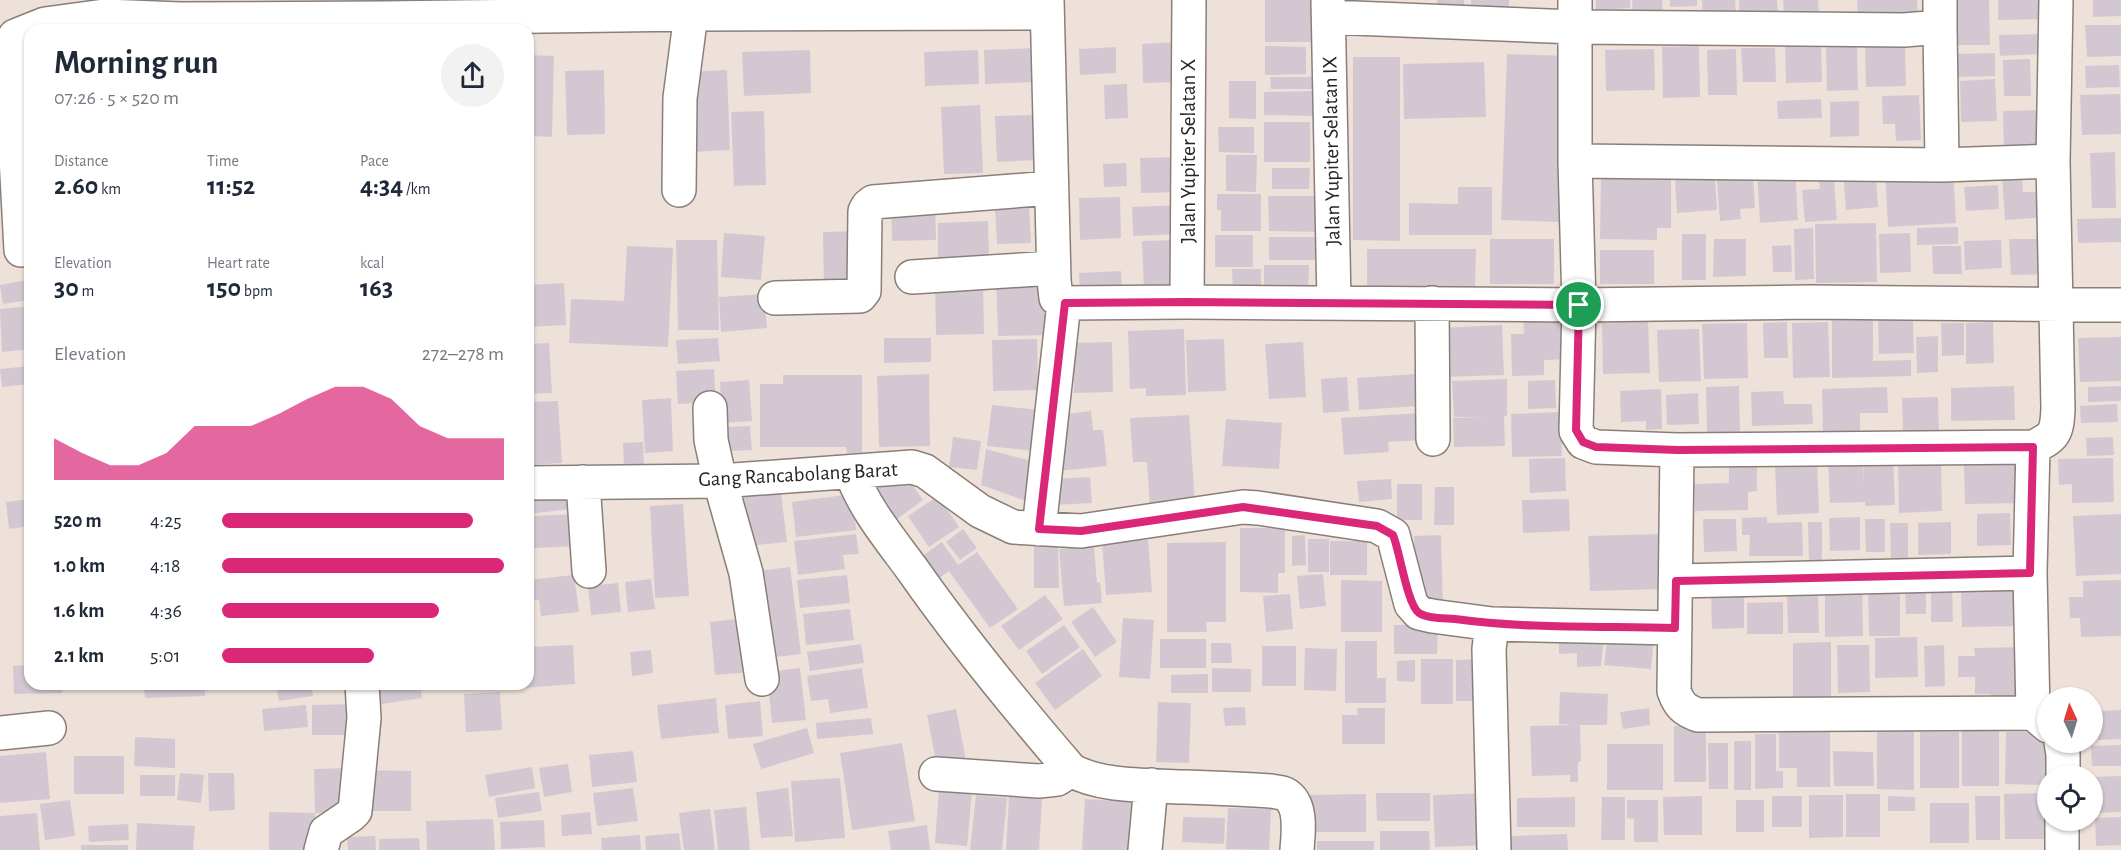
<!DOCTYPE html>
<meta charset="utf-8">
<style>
:root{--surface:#fff;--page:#f2f2f3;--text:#1f2937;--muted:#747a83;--accent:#db2777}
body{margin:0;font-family:"Alegreya Sans",sans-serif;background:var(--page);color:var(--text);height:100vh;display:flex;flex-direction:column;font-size:22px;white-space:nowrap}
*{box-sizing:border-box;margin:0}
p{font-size:20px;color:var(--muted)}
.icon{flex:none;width:33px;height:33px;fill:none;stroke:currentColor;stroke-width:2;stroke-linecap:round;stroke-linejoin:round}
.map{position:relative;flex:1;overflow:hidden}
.panel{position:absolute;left:24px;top:24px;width:510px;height:666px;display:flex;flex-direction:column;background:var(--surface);border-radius:18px;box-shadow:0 2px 4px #0004}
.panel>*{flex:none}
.needle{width:39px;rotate:356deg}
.buttons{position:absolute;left:2037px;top:687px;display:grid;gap:12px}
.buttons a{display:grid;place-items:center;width:66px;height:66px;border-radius:50%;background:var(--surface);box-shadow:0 2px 4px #0004;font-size:30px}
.pin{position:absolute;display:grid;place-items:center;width:51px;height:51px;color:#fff;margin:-26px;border:3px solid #fff;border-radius:50%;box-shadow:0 2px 6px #0007}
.round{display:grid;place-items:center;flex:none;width:63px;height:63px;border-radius:32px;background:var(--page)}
.summary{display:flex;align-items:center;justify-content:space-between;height:102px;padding:0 30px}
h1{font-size:33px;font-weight:600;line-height:45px}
.stats{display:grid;grid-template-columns:repeat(3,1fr);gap:9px;height:102px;padding:6px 30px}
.stats div{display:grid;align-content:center}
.stats b{font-size:26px;font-weight:600}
.stats small{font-size:16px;font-weight:400}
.stats p{font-size:16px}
.chart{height:168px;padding:12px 30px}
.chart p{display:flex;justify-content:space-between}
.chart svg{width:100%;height:108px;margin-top:6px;fill:var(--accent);opacity:.7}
ul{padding:0 30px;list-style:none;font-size:20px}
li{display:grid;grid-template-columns:96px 72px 1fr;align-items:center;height:45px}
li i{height:15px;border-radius:8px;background:var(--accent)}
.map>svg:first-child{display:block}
.building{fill:#d3c8d2}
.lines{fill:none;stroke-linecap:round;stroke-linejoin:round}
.minor-casing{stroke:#8a7f77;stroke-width:36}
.minor{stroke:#fff;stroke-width:33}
.route-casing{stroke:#fff;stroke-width:12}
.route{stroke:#db2777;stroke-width:8}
.labels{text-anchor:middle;stroke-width:4.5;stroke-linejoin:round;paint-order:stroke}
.street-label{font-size:21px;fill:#282421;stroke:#fff}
</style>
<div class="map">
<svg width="2121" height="850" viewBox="0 0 2121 850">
<rect width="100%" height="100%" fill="#eee1d9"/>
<path class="building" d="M1265,0H1316V42H1265Z
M1437,0H1464V15L1437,14Z
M1471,0H1509V9L1471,8Z
M1596,0H1630V8L1596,10Z
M1632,0H1662L1663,14L1633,15Z
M1670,0H1697V6L1670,7Z
M1702,0H1735L1736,16L1703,18Z
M1739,0H1777L1778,18L1740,20Z
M1783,0H1818L1819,11L1784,12Z
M1857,0H1917L1918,15L1858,18Z
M1945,0H1989L1990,45H1956Z
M1998,0H2049L2050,19L1998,20Z
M2093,0H2121V16L2093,17Z
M2085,25H2121V56L2087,57Z
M2039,34L2040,54L2000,56L1999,35Z
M1176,42L1178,82L1143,83L1142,44Z
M1905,42L1906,86L1866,87L1865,43Z
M1821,43L1822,82L1786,83L1785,44Z
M1857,44L1858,90L1827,91L1826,45Z
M1265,46L1306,47V74L1265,75Z
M1699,46L1700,97L1663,98L1662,47Z
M1116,47V73L1080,75L1079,49Z
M1037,48L1038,82L985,84L984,50Z
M1741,48H1775L1776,82H1743Z
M1654,49L1655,90L1606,91L1605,50Z
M1736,49L1737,95H1708L1707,50Z
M810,50L811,93L744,96L742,52Z
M978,50L979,84L925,86L924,52Z
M1995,53V76L1955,77V54Z
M1507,54L1567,56L1561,222L1501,220Z
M528,55L554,56L552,137L528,136Z
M1353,57H1400V241L1353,240Z
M2030,59L2031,96H2004L2003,60Z
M1484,62L1486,117L1404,119L1403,64Z
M2119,65L2120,87L2086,88L2085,66Z
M604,70L605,134L567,135L565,71Z
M727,70L730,150L692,152L688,72Z
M1270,77H1317V89H1271Z
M1995,79L1997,121L1961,122L1960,81Z
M1229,81H1256V119L1229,118Z
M1127,84L1128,118L1105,119L1104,85Z
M1315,91V116L1264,115V92Z
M2120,94L2121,134L2082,135L2080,95Z
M1919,95L1921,140L1896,141L1895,124H1883L1882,96Z
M1821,99L1822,118L1778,119L1777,101Z
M1859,101V136L1830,137V102Z
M980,105L983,173L944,174L941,107Z
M2046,110L2047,149L2004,150L2003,111Z
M764,111L766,185L734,186L731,112Z
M1035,115L1037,160L997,162L995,116Z
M1264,122H1310V162H1264Z
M1218,127H1254V153L1219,152Z
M2115,152L2116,208H2092L2090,153Z
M1226,155H1257L1256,192L1226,191Z
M1183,157L1185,192L1141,193L1140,158Z
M1126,163L1127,186L1104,187L1103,164Z
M1272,168H1310L1309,189H1272Z
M1953,168L1956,223L1888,227L1885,172Z
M1795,170L1798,220L1760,223L1757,172Z
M2022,173L2023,192H2050L2051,217L2005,220L2002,175Z
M1715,177L1717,210L1677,213L1675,179Z
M1753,177L1755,208L1740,209L1741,219L1720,221L1717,179Z
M1601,178H1671V228H1657V240L1600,239Z
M1834,179L1837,220L1805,222L1802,190L1820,189L1819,180Z
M1876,179L1878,207L1846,210L1844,182Z
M1998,185L1999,209L1966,211L1964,187Z
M1458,187H1492V235H1409V203L1458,204Z
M1217,194H1261V231H1221V210H1217Z
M1268,196H1320V232L1269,231Z
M1120,197L1121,238L1080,240L1079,198Z
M935,204L936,240L892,241L891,205Z
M1181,205V234L1133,236L1132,207Z
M1029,206L1031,243L997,244L995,207Z
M2121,218V242L2078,243L2077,219Z
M988,221L989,262L938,264V223Z
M1876,223L1877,282L1816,283L1815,224Z
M1958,227V244L1917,245V228Z
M1813,228L1814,279L1795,280L1794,229Z
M859,231L860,286L824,287L823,232Z
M724,233L765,236L761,280L721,277Z
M1910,233L1911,272L1880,273L1879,234Z
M1682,234H1706V280H1682Z
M1215,235H1253V267H1215Z
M1269,237H1315V260H1269Z
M1490,239H1554V284H1490Z
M1714,239H1746V276L1713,277Z
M2009,239H2049L2050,274L2011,275Z
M676,240H717L719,330H678Z
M1177,240L1179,290L1144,292L1142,241Z
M2001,240L2002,268L1965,270L1964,241Z
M1791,245L1792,272H1773L1772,246Z
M627,246L673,248L668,347L569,343L571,299L624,301Z
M1932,246H1961L1962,274H1933Z
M1367,249H1476L1475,287L1367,286Z
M1600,250H1654V284H1600Z
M1264,265H1309L1308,291L1264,290Z
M1232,269H1261V289L1233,290Z
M1121,271L1122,288L1080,290L1079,273Z
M1045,277L1046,335L998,336L996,279Z
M27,280L30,300L3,304L0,285Z
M564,283L566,325L528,327V285Z
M983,285L984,334L936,335L935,286Z
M764,294L767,328L721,332L719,297Z
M30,306V349L2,352L0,309Z
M1571,316L1573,359L1544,360V375L1512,376L1511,334H1524L1523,317Z
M1878,319H1913L1914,353L1879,354Z
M1832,320H1873V361L1911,360V376L1832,378Z
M1648,321L1650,373L1603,374L1602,323Z
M1787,322L1788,358H1764L1763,323Z
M1828,322L1830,377L1793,378L1792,323Z
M1993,322L1994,363L1966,364V323Z
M1747,323L1748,378L1704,379L1702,324Z
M1941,323H1964V355L1942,356Z
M1502,325L1504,375L1441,377L1440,328Z
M1184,329L1186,395L1146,396V388L1130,389L1128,331Z
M1699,329L1701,381L1659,382L1657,330Z
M1938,336V372L1917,373L1916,337Z
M2121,337V381L2080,382L2078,338Z
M718,338L720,361L678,364L676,340Z
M884,338H931V362L884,363Z
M1037,339L1038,390L993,391L992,340Z
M1224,339L1226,391L1188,392L1186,340Z
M1112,342L1113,392L1074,393L1072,343Z
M1303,342L1306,397L1269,399L1265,344Z
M549,343L552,393L528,394V344Z
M30,366V384L2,387L0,369Z
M714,369L716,402L678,404L676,371Z
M929,374L930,446L879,447L877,376Z
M1417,374L1418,406L1359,410L1357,378Z
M783,375H862V453H847L846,447H760V384H783Z
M1347,377L1349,411L1323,413L1321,379Z
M1507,379V416H1504L1505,446L1454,447L1453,418L1485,417H1454L1452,381Z
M749,380L752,421L722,423L720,382Z
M1555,380L1556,408L1528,409V381Z
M1739,386L1740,432L1707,433L1706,387Z
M2014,386L2015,420L1951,421V388Z
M2121,386V401L2088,402V387Z
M1887,387L1888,413H1860V435L1823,436L1822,389Z
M1661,389L1662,429L1646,430V421L1621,422L1620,391Z
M1783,391L1784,404H1812L1813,424L1752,426L1751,392Z
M1698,393L1699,424L1667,425L1666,395Z
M1938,397L1939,433L1903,434L1902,398Z
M671,398L673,451L645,453L642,400Z
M558,401L562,463L528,465V402Z
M2117,404L2118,422L2081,423L2080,406Z
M992,405L1040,410L1035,451L987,446Z
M1091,411L1093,430H1103L1107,466L1058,471L1054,435L1067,434L1065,414Z
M1561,412L1562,456L1512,457L1511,414Z
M1421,413L1422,440L1388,442L1389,452L1344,455L1341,418Z
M1189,415L1195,504L1150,508L1147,462H1133L1130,418Z
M1226,419L1282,423L1279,469L1222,466Z
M750,426L752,450L729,451L727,427Z
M953,437L981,441L977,470L949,467Z
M2113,437L2114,455L2087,456L2086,438Z
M643,442L644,470L624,471L623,443Z
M986,449L1039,463L1029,502L981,485Z
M1893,456L1895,505L1865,506V502L1830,503L1828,460L1862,458L1864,483L1863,457Z
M1729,457H1757V491L1748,492V510L1695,511L1694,484L1729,483Z
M1565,458L1566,491L1530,493L1529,459Z
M1941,458L1942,511L1899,513L1898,460Z
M2113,458L2114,502L2072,503V484L2059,485L2058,459Z
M1817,461L1819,513L1777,515L1775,463Z
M2022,464L2023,503L1965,504L1964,465Z
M902,471L923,500L893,522L871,494Z
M1090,477L1092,503L1053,505L1051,479Z
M1391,479L1392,499L1359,502L1357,481Z
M1397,484H1422V520H1397Z
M780,485L787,542L748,546L741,489Z
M1435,487H1454V525H1434Z
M578,492L580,508L528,514V497Z
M852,494L856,530L796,537L792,502Z
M938,496L959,527L929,547L908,516Z
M30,499V526L9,529L6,502Z
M1569,499L1570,531L1523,533L1522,500Z
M683,504L689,596L655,598L650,506Z
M2010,513L2011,545L1977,546V514Z
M579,514L581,546L534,548L532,516Z
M2121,514V574L2076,576L2073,516Z
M1767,517V523L1802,522L1803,556H1749L1750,535H1742V518Z
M1860,517V550L1830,551L1829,518Z
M1703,519H1736L1737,551L1704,552Z
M1865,519H1885V552H1866Z
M1808,522H1822V564H1809Z
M1951,522V554L1918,555V523Z
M1890,523H1908V558H1891Z
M1240,528H1285V573H1278V593L1240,592Z
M963,529L977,548L960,560L946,542Z
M856,534L859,554L843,555L845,569L798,575L794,541Z
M1660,534L1662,589L1590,591L1588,536Z
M1305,535L1306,565L1292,566V536Z
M1441,535L1443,609L1415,592L1414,536Z
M1308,539H1329V572H1308Z
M1148,540L1152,592L1106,595L1102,542Z
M1330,541H1367V575H1330Z
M942,542L958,565L977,552L1018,609L990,628L949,571L938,579L921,557Z
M1226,542V622H1206L1207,632H1167V543Z
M1034,544H1058L1059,588H1034Z
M1094,546L1097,583L1100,582L1102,603L1064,606L1059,549Z
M790,567L801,654L768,658L757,571Z
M1323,574L1326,606L1300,609L1297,576Z
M574,575L579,612L541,616L539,600L528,601V580Z
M847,575L850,603L800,608L797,580Z
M651,579L655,609L628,612L625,582Z
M1341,580L1382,581V632H1341Z
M2121,580V636L2081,637L2080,618H2070L2069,597H2083V581Z
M618,583L621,612L591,615L588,586Z
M1862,586L1863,636L1825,637V587Z
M1868,587H1900V636H1869Z
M1931,587H1952L1953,622H1931Z
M1926,588V614H1906L1905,589Z
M2024,590V626L1962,627L1961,591Z
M1744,592V628L1712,629L1711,593Z
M1787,592H1818L1819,633H1788Z
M1290,594L1293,629L1266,632L1263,596Z
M1045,595L1063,619L1019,650L1001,626Z
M1783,602V634H1747V603Z
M1093,607L1117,642L1095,657L1071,622Z
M850,609L854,640L806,645L803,614Z
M745,618L751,672L715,675L710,622Z
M1123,618L1154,620L1150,679L1119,677Z
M1064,625L1080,647L1042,674L1026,651Z
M1394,625H1438L1437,654H1394Z
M1605,629L1601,666L1577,667V653L1559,654V630Z
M1608,632L1654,635L1651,669L1604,665Z
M1917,637L1918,677L1875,678V638Z
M1160,639H1206V668H1160Z
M1345,641H1377V678H1386V703H1345Z
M1831,642V698H1793V643Z
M1211,643H1231L1232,663H1211Z
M861,644L864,663L810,671L807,652Z
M573,645L575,684L523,688V684H528V647Z
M1837,645H1869L1870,692L1838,693Z
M1944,645L1945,686L1925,687L1924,646Z
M1262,646H1296V686H1262Z
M2027,647L2028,701H1991V694H1975V677H1958V656H1975L1974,648Z
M1305,648L1337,649L1336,691L1304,690Z
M1083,649L1102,676L1055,710L1035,683Z
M651,650L653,673L632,676L630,652Z
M1421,659H1453V704H1421Z
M1487,659V701H1456V660Z
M1415,660V682L1397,681V661Z
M30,665V684H62V693L14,694L13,666Z
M800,668L806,720L772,723L767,672Z
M862,668L868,708L830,713L828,699L811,701L807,676Z
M1212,668L1251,669V692H1212Z
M1208,674V693H1171V675Z
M205,684V696L145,698L144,685Z
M276,684H311L313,696L279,701Z
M371,684H420L422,698L374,705Z
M466,684H505V686L466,688Z
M500,692L502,730L466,732L464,694Z
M1560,692L1608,694L1607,725H1580L1581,761L1578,762V782H1570V775L1532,776L1530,726L1574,725L1559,724Z
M716,698L719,733L661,739L657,705Z
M760,701L763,736L728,739L725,705Z
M1158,702L1191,703L1189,763L1156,762Z
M358,704V735H312V705Z
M306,705L308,727L264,731L262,709Z
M1245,707L1246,725L1225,726L1223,708Z
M1357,708H1385V744H1342V715H1358Z
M1649,708L1650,725L1623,729L1620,712Z
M956,709L966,760L937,766L927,715Z
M2121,710V739L2098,740L2097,711Z
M871,718L873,734L817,739L816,723Z
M1674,726H1706V782H1674Z
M1779,726H1830V787H1797V768H1779Z
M807,728L814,753L761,769L753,744Z
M1914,730V790L1877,789V731Z
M1962,730H1999V786H1962Z
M1920,732H1959V788H1920Z
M2006,732H2048V785L2005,784Z
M1755,734H1776V771H1783V788L1755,789Z
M135,737L175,739V768L134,766Z
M1734,741H1751V790H1734Z
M902,743L915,821L852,830L840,753Z
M1708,743H1728V789H1709Z
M1607,744H1663V790H1607Z
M2121,745V766H2092L2091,746Z
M633,751L637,782L592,787L589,755Z
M1833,751L1873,752L1874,786H1834Z
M46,752L50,799L0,803V756Z
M74,756H124V794H74Z
M568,764L572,792L544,797L539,768Z
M532,767L535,788L489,797L485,775Z
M350,768L351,812L315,813L314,769Z
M362,770L411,771V811H361Z
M180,773L204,775L201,803L177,800Z
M208,773H234L235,810L209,811Z
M140,775H175V796H140Z
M2121,776V812L2092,813V777Z
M840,778L845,838L795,842L791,781Z
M633,788L638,821L597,826L593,793Z
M788,788L793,836L761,838L756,792Z
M939,789L972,791L967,846L935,843Z
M539,792L542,811L498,818L495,798Z
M1376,793H1430V821H1377Z
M1491,793L1493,845L1435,847L1433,795Z
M2048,793V820L2058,839H2005L2004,794Z
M1366,794V832H1308V795Z
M1846,794H1880V837H1846Z
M976,795L1007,798L1002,850H970Z
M1809,795H1843V837L1809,838Z
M1702,796V835H1664L1663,797Z
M1772,796H1802V827H1772Z
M1888,796L1915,797V811H1888Z
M1975,796H2000V840H1976Z
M1009,797L1042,799L1039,850H1006Z
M1575,797V827H1517V798Z
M1602,797H1625V840H1601Z
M1085,799L1134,802L1131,850H1082Z
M70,800L75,836L45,840L40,804Z
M1627,800H1658V842H1634V819L1627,818Z
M1736,800H1764V832H1736Z
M1930,803H1969V843H1930Z
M746,807L750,850H718L714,810Z
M1228,808L1271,809L1269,850L1226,849Z
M710,809L715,850H684L679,813Z
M269,812L315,813V850H269Z
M590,812L592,834L562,836L561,815Z
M37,813L40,850H0V816Z
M1183,817L1225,818L1224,844L1182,842Z
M2121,817V845L2096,846L2095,818Z
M493,819L495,850H427L426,821Z
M544,820L545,847L501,849L500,822Z
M137,823L195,826L193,850H136Z
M128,824L129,840L89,842L88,826Z
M927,825L930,850H891L888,831Z
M1380,831H1429L1430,850H1380Z
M679,833L681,850H646L645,836Z
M1567,834L1568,850H1511V836Z
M640,835L641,850H602L601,838Z
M375,836L376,850H348L347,837Z
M419,838L420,850H379V839Z
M1317,841H1374V850H1317Z
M81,845H128V850H81Z"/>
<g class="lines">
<defs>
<path id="minor" d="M1047,0L1054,280L1056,298L1064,303L1187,302L1579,305L1810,302L2121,305
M1328,0L1334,303
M1575,0V161L1579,305L1576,431L1583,442L1596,447L1677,450L1674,691C1679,705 1684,710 1698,715L2033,713L2048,726
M1329,17L1575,27L1904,30L1940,27V0
M1940,27L1942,165
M1575,161L1942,165L2053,161
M679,190L680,98L691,14
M21,250L10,45L15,36L45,24L105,16L180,19L383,18L691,14L1046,13
M912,277L1053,268
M775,298L860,296L864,291L865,211L868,206L873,202L1051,188
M1187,302L1189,0
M1432,303L1433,439
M710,408L711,440L720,481L746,573L762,679
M1677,450L2033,447
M851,472C864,508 890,539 912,569C961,639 1015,705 1071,770C1100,787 1148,785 1182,787C1211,788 1241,789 1271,791C1275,792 1281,792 1285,794C1303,804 1298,834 1297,850
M583,482L589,571
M528,483L720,481L912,467L925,471L980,511L1013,527L1081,531L1243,507L1258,508L1377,526L1393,535L1411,604L1419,613L1432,616L1492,624
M1039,529L1064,303
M1676,581L2030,573
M2033,713L2030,573L2033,447C2055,437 2057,433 2058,408L2053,161L2056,0
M0,733L49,728
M2061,742L2063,754V776
M936,774L1039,781L1057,779L1071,770
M321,850L326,832L351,815L355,811L364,718L362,684
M1145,850L1151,785
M1494,850L1489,649L1492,624L1675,628
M2062,850V820"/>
</defs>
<use href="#minor" class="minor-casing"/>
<use href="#minor" class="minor"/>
</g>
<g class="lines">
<defs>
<path id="route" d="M1187,302L1579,305L1576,430L1583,442L1596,447L1677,450L2033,447L2030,573L1676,581L1675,628C1602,626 1528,629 1455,619C1445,618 1428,619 1419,613C1407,604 1400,552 1393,535L1377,526L1243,507L1081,531L1039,529L1065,303Z"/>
</defs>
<use href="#route" class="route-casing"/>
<use href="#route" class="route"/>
</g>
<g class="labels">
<g class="street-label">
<text transform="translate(1188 151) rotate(-90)" y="7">Jalan Yupiter Selatan X</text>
<text transform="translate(1331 151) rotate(-91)" y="7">Jalan Yupiter Selatan IX</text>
<text transform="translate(798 474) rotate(-3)" y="7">Gang Rancabolang Barat</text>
</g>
</g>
</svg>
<div class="buttons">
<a><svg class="needle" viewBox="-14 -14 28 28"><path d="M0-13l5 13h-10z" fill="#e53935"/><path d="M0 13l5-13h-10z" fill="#747a83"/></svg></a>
<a><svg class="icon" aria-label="locate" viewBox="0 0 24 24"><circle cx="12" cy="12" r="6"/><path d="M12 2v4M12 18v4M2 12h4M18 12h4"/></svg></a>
</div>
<div class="pin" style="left:1579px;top:305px;background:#1e9e55"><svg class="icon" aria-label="arrive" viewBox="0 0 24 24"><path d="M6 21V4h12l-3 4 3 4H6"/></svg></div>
<section class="panel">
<div class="summary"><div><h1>Morning run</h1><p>07:26 · 5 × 520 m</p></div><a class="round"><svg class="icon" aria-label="share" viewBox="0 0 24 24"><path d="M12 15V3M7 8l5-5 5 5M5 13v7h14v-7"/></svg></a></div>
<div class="stats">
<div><p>Distance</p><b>2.60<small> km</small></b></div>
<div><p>Time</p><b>11:52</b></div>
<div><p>Pace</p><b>4:34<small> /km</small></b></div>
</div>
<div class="stats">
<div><p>Elevation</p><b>30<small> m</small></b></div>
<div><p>Heart rate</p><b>150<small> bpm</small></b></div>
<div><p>kcal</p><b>163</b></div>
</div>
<div class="chart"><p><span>Elevation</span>272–278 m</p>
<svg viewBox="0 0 160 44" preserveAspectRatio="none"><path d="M0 44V27L10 33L20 38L30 38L40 33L50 22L60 22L70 22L80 17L90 11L100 6L110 6L120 11L130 22L140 27L150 27L160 27V44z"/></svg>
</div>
<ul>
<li><b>520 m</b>4:25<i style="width:89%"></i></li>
<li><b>1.0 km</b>4:18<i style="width:100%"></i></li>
<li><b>1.6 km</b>4:36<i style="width:77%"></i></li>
<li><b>2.1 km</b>5:01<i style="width:54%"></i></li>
</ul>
</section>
</div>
